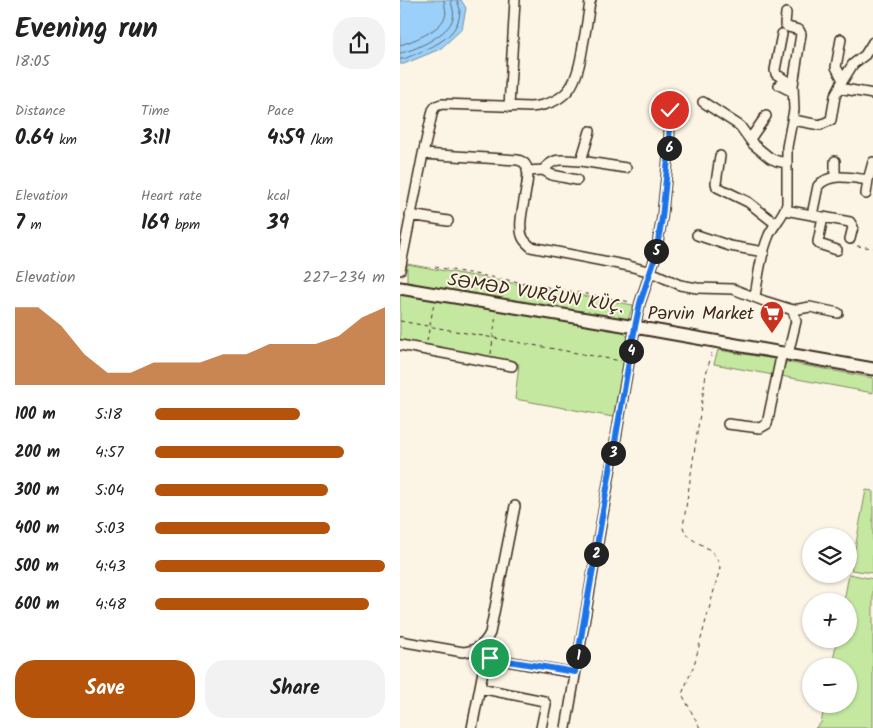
<!DOCTYPE html>
<meta charset="utf-8">
<style>
:root{--surface:#fff;--page:#f2f2f2;--text:#222;--muted:#767676;--accent:#b45309}
body{margin:0;font-family:Kalam,sans-serif;background:var(--page);color:var(--text);height:100vh;display:flex;flex-direction:column;font-size:19px;white-space:nowrap}
*{box-sizing:border-box;margin:0}
p{font-size:16px;color:var(--muted)}
.icon{flex:none;width:28px;height:28px;fill:none;stroke:currentColor;stroke-width:2;stroke-linecap:round;stroke-linejoin:round}
.map{position:relative;flex:1;overflow:hidden}
.panel{display:flex;flex-direction:column;background:var(--surface);width:400px}
.panel>*{flex:none}
.fabs{position:absolute;left:402px;top:528px;display:grid;gap:10px}
.fabs a{display:grid;place-items:center;width:55px;height:55px;border-radius:50%;background:var(--surface);box-shadow:0 1px 4px #0004;font-size:25px}
.pin{position:absolute;display:grid;place-items:center;width:42px;height:42px;color:#fff;margin:-21px;border:2px solid #fff;border-radius:50%;box-shadow:0 1px 5px #0007}
.km{position:absolute;width:25px;height:25px;margin:-12px;border-radius:50%;background:#222;color:#fff;font-size:14px;line-height:25px;text-align:center}
.round{display:grid;place-items:center;flex:none;width:52px;height:52px;border-radius:20px;background:var(--page)}
.summary{display:flex;align-items:center;justify-content:space-between;height:85px;padding:0 15px}
h1{font-size:28px;font-weight:800;line-height:38px}
.figures{display:grid;grid-template-columns:repeat(3,1fr);gap:8px;height:85px;padding:5px 15px}
.figures div{display:grid;align-content:center}
.figures b{font-size:21px;font-weight:800}
.figures small{font-size:14px;font-weight:400}
.figures p{font-size:14px}
.chart{height:140px;padding:10px 15px}
.chart p{display:flex;justify-content:space-between}
.chart svg{width:100%;height:90px;margin-top:5px;fill:var(--accent);opacity:.7}
.action{display:flex;gap:10px;margin-top:auto;padding:10px 15px}
.action a{flex:1;height:58px;border-radius:20px;background:var(--accent);color:#fff;font-size:20px;font-weight:800;line-height:58px;text-align:center}
.action a+a{background:var(--page);color:var(--text)}
ul{padding:0 15px;list-style:none;font-size:16px}
li{display:grid;grid-template-columns:80px 60px 1fr;align-items:center;height:38px}
li i{height:12px;border-radius:6px;background:var(--accent)}
main{display:flex;flex:1;min-height:0}
.map>svg:first-child{display:block}
.green{fill:#c5e8a1;stroke:#808960}
.water{fill:#9ad0f9;stroke:#748ea1}
.lines{fill:none;stroke-linecap:round;stroke-linejoin:round}
.shore{stroke:#616c76;stroke-width:1}
.minor-casing{stroke:#3b2a1e;stroke-width:12}
.major-casing{stroke:#3b2a1e;stroke-width:15}
.path{stroke:#3b2a1e;stroke-width:1;stroke-dasharray:4 4;stroke-linecap:butt}
.minor{stroke:#fcf5e5;stroke-width:9}
.major{stroke:#fcf5e5;stroke-width:11}
.route-casing{stroke:#fff;stroke-width:10}
.route{stroke:#1a73e8;stroke-width:6}
.labels{text-anchor:middle;stroke-width:4;stroke-linejoin:round;paint-order:stroke}
.street-label{font-size:18px;fill:#3b2a1e;stroke:#fcf5e5}
.poi-label{font-size:18px;fill:#3b2a1e;stroke:#fcf5e5;text-anchor:end}
</style>
<main>
<section class="panel">
<div class="summary"><div><h1>Evening run</h1><p>18:05</p></div><a class="round"><svg class="icon" aria-label="share" viewBox="0 0 24 24"><path d="M12 15V3M7 8l5-5 5 5M5 13v7h14v-7"/></svg></a></div>
<div class="figures">
<div><p>Distance</p><b>0.64<small> km</small></b></div>
<div><p>Time</p><b>3:11</b></div>
<div><p>Pace</p><b>4:59<small> /km</small></b></div>
</div>
<div class="figures">
<div><p>Elevation</p><b>7<small> m</small></b></div>
<div><p>Heart rate</p><b>169<small> bpm</small></b></div>
<div><p>kcal</p><b>39</b></div>
</div>
<div class="chart"><p><span>Elevation</span>227–234 m</p>
<svg viewBox="0 0 160 44" preserveAspectRatio="none"><path d="M0 44V6L10 6L20 15L30 29L40 38L50 38L60 33L70 33L80 33L90 29L100 29L110 24L120 24L130 24L140 20L150 11L160 6V44z"/></svg>
</div>
<ul>
<li><b>100 m</b>5:18<i style="width:63%"></i></li>
<li><b>200 m</b>4:57<i style="width:82%"></i></li>
<li><b>300 m</b>5:04<i style="width:75%"></i></li>
<li><b>400 m</b>5:03<i style="width:76%"></i></li>
<li><b>500 m</b>4:43<i style="width:100%"></i></li>
<li><b>600 m</b>4:48<i style="width:93%"></i></li>
</ul>
<div class="action"><a>Save</a><a>Share</a></div>
</section>
<div class="map">
<svg width="473" height="728" viewBox="0 0 473 728">
<rect width="100%" height="100%" fill="#fcf5e5"/>
<filter id="ink" filterUnits="userSpaceOnUse"><feTurbulence type="fractalNoise" baseFrequency=".02" numOctaves="2"/><feDisplacementMap in="SourceGraphic" scale="10" xChannelSelector="R" yChannelSelector="G"/><feConvolveMatrix kernelMatrix="1 2 1 2 8 2 1 2 1" color-interpolation-filters="sRGB"/></filter>
<g filter="url(#ink)">
<path class="green" d="M7,264L233,305L228,320L7,284Z
M0,294L222,331L228,337L213,417L115,399L119,364L0,341Z
M318,350L375,359L373,375L314,364Z
M386,362L473,378V393L381,376Z
M466,490L473,491V573L451,570Z
M449,574L473,579V728H415L421,723L425,704H449V666H432L437,639H449V601H444Z"/>
<path class="water" d="M0,0H61L66,8L62,29L40,49L4,64H0Z"/>
<g class="lines">
<path class="shore" d="M0,45C13,41 37,32 44,19C48,13 44,6 44,0
M0,53C14,51 44,36 51,23C56,15 52,8 51,0
M0,59H4C26,49 59,40 60,11C60,7 58,4 57,0"/>
<defs>
<path id="minor" d="M382,34L375,70L376,74L393,85
M443,80L453,64L465,55L473,42
M379,85L393,92
M439,88L473,94
M303,102L340,126L353,144L370,158L377,161L387,163
M109,107L115,0
M393,120L420,125L431,120L435,96L443,80L436,67L441,39
M350,139L366,116
M23,154L118,160C121,161 124,162 125,164C135,176 114,220 123,238C125,242 129,245 131,247L229,266L251,272L280,285L297,288L333,289L364,301L393,310L396,321L388,354
M320,156L316,183L317,187L348,202L376,224
M181,161L226,168
M143,170L152,175L177,180
M127,171L143,170C157,155 162,161 181,161L190,131
M435,177V161
M466,194L468,180
M385,210L412,215L418,186C430,172 453,178 468,180L473,162
M10,215L48,221
M412,215L450,222L453,227L450,239
M423,217L418,242L419,244L437,250
M297,235L330,246L364,252
M0,270L23,154L33,110L36,106L42,104L131,107C171,103 178,80 183,45C186,30 188,16 190,2L191,0
M355,297C358,277 361,254 369,235C374,224 384,215 387,204V147L394,110L393,85L401,34L399,30L388,27L385,24L386,13
M393,310L410,307L438,313
M0,345L112,366
M328,424L360,428L367,424L382,352
M0,641L63,652C75,651 85,644 90,633L115,506
M80,688L144,701L146,704L141,728
M72,728L84,666L89,658L175,673
M166,728L235,327L240,303L255,258L262,218L269,149L270,110"/>
<path id="major" d="M0,288L235,327L473,369"/>
</defs>
<use href="#minor" class="minor-casing"/>
<use href="#major" class="major-casing"/>
<path class="path" d="M457,246L473,248
M35,267L231,302
M0,321L221,361
M27,341L34,303
M91,354L96,314
M300,728L282,694L294,665L320,568C315,541 289,547 283,527L306,374L313,349"/>
<use href="#minor" class="minor"/>
<use href="#major" class="major"/>
</g>
</g>
<g class="lines" filter="url(#ink)">
<defs>
<path id="route" d="M90,658L175,672L235,327L240,303L255,258L262,218L269,149L270,110"/>
</defs>
<use href="#route" class="route-casing"/>
<use href="#route" class="route"/>
</g>
<defs>
<symbol id="supermarket-pin" viewBox="-11 -11 22 30"><path d="M0 17L-7.5 6A9.5 9.5 0 1 1 7.5 6Z" fill="#c8321e" stroke="#fcf5e5"/><path d="M-6-5.5h2.5l.6 2H6L4.5 2H-2.5L-4.4-4H-6ZM-1.5 3.2a1.3 1.3 0 1 0 .1 0ZM3 3.2a1.3 1.3 0 1 0 .1 0Z" fill="#fff"/></symbol>
</defs>
<g fill-rule="evenodd">
<use href="#supermarket-pin" x="358" y="299" width="28" height="38"/>
</g>
<g class="labels">
<g class="street-label">
<text transform="translate(136 293) rotate(9)" y="6">SƏMƏD VURĞUN KÜÇ.</text>
</g>
<g class="poi-label">
<text x="354" y="319">Pərvin Market</text>
</g>
</g>
</svg>
<div class="fabs">
<a><svg class="icon" aria-label="layers" viewBox="0 0 24 24"><path d="M12 4l9 5-9 5-9-5zM3 14l9 5 9-5"/></svg></a>
<a>+</a>
<a>−</a>
</div>
<div class="pin" style="left:90px;top:658px;background:#1e9e55"><svg class="icon" aria-label="arrive" viewBox="0 0 24 24"><path d="M6 21V4h12l-3 4 3 4H6"/></svg></div>
<div class="pin" style="left:270px;top:110px;background:#d93025"><svg class="icon" aria-label="check" viewBox="0 0 24 24"><path d="M5 12l5 5 9-10"/></svg></div>
<b class="km" style="left:178px;top:656px">1</b>
<b class="km" style="left:196px;top:554px">2</b>
<b class="km" style="left:213px;top:453px">3</b>
<b class="km" style="left:231px;top:351px">4</b>
<b class="km" style="left:256px;top:251px">5</b>
<b class="km" style="left:269px;top:148px">6</b>
</div>
</main>
